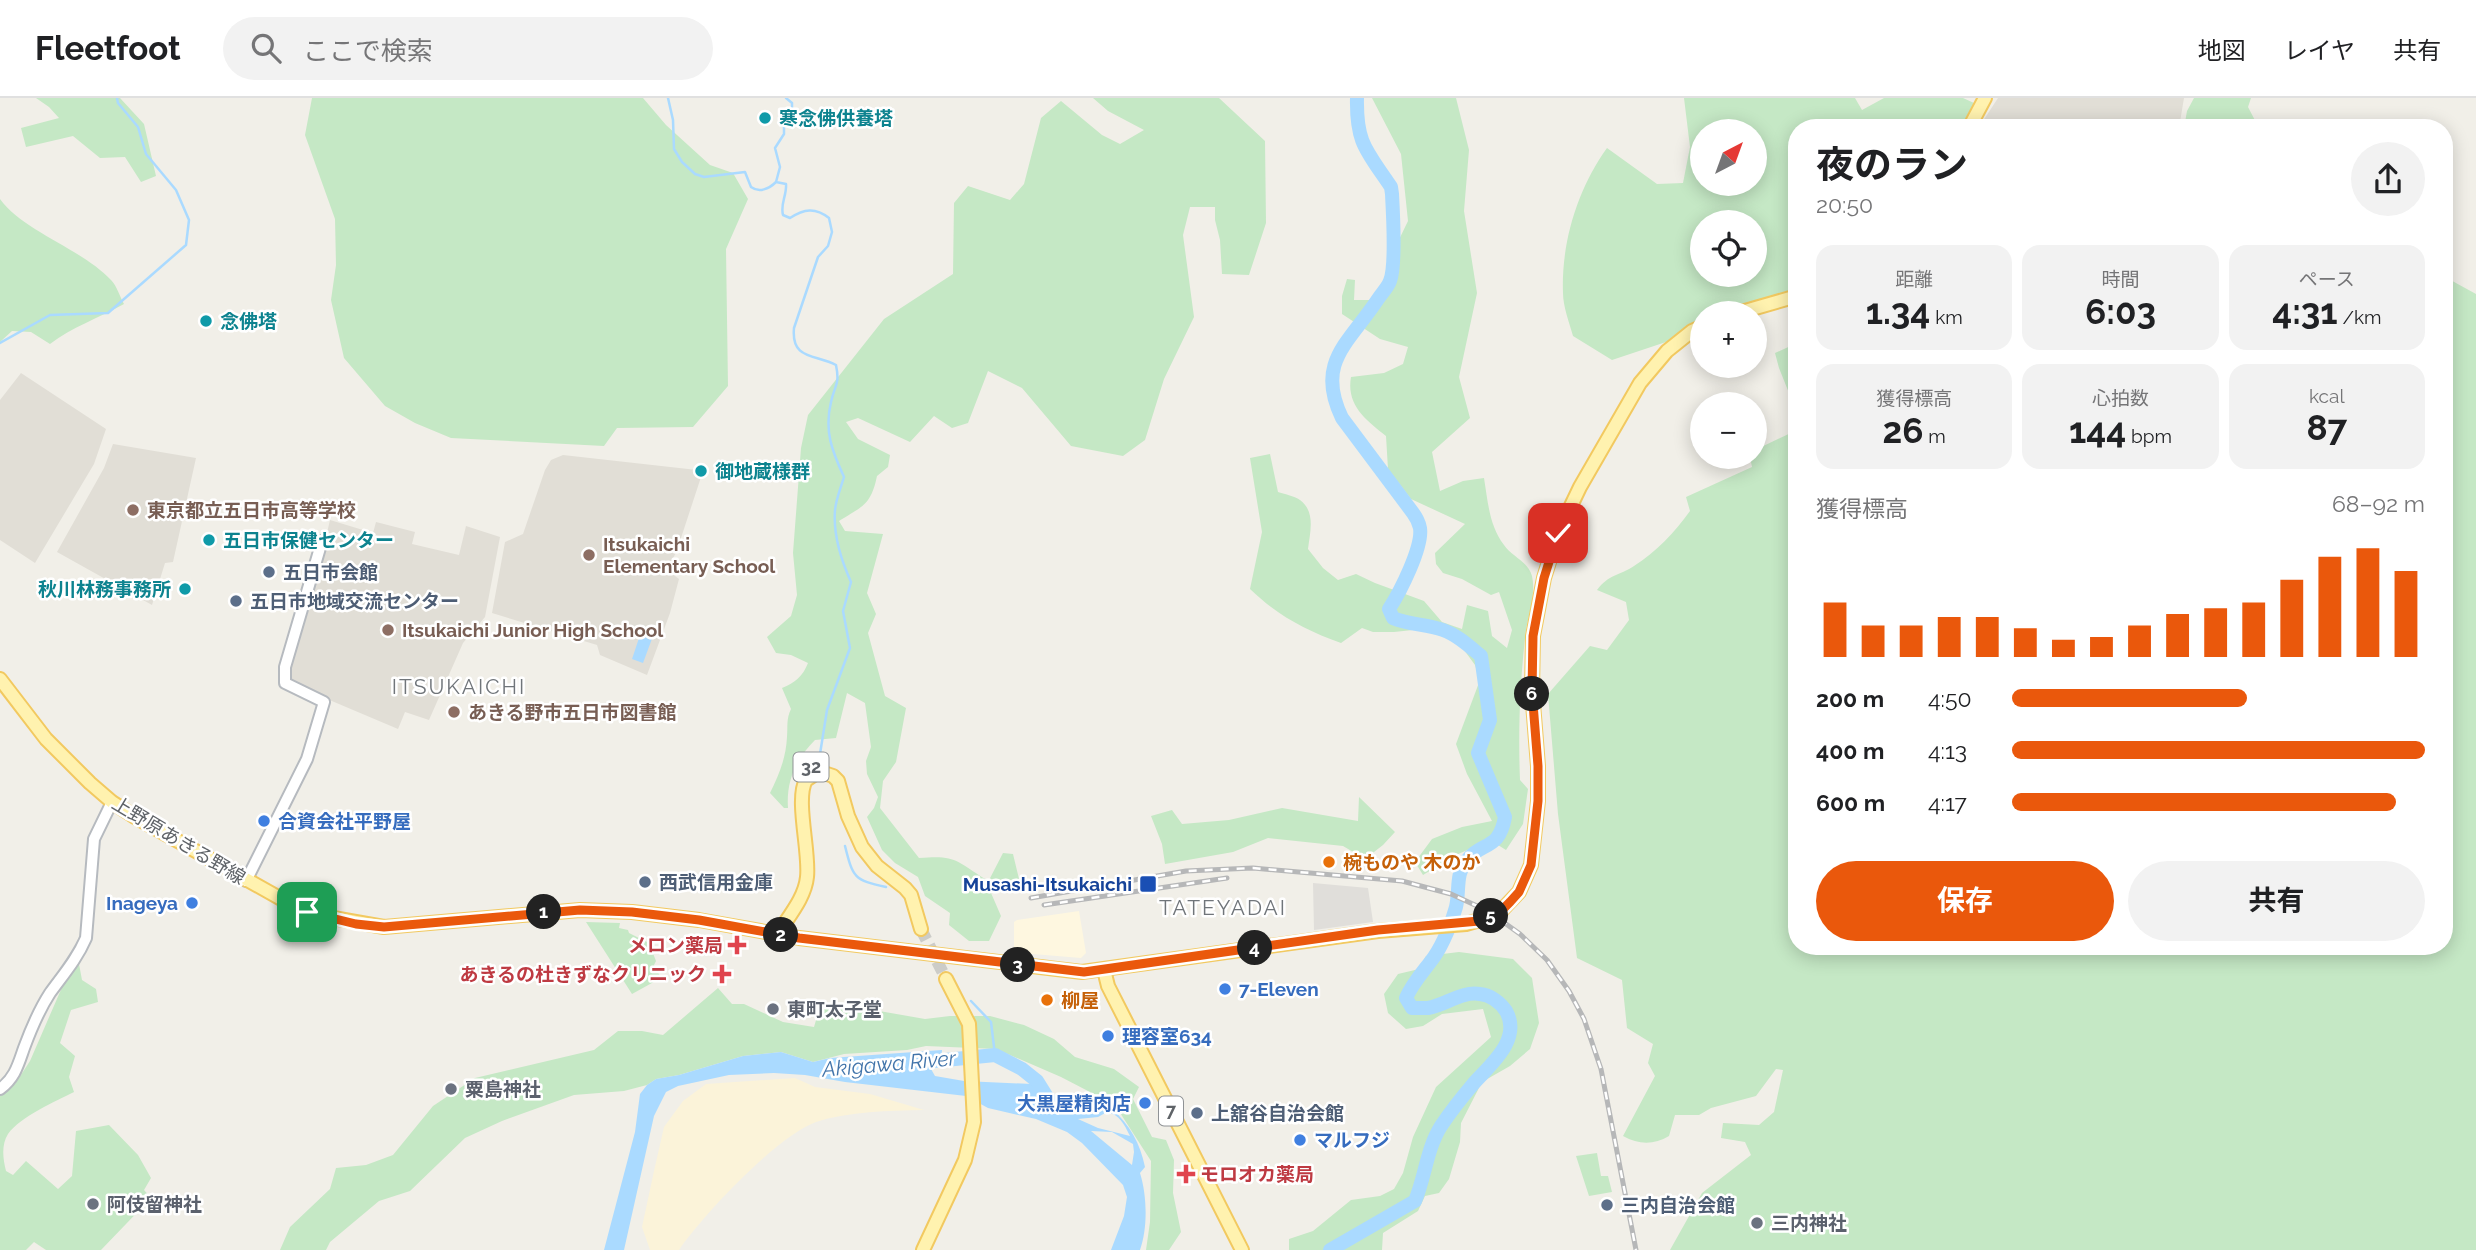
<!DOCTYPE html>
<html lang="ja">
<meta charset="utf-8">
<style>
:root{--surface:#fff;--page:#f2f2f2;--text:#202124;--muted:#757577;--line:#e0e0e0;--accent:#ea580c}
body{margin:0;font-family:Raleway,"Noto Sans JP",sans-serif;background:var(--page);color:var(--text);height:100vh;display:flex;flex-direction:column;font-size:26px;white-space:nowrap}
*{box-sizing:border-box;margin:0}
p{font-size:23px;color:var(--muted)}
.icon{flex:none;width:38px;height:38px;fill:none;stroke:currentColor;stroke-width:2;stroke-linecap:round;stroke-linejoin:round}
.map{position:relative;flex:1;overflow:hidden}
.sheet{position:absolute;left:1788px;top:21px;width:665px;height:836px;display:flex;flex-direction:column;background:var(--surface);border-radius:28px;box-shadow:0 4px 18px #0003}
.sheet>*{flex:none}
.needle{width:46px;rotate:41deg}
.controls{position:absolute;left:1690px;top:21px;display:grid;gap:14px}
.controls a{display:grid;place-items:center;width:77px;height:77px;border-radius:50%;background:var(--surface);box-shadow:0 4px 18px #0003;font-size:35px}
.pin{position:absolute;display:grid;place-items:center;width:60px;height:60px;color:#fff;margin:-30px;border-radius:14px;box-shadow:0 4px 10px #0006}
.km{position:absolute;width:35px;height:35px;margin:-18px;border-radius:50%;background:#222;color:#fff;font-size:19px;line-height:35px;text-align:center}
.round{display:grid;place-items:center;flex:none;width:74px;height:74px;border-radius:37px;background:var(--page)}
.overview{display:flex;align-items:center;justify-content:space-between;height:119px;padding:0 28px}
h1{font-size:38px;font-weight:700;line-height:52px}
.metrics{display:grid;grid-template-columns:repeat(3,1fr);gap:10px;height:119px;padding:7px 28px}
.metrics div{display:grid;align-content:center;border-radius:18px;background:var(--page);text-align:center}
.metrics b{font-size:35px;font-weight:700}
.metrics small{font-size:19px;font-weight:400}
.metrics p{font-size:19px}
.chart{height:196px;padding:14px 28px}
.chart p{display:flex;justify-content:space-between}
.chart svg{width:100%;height:126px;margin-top:7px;stroke:var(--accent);stroke-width:6}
.cta{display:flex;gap:14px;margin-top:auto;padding:14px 28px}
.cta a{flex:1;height:80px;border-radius:42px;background:var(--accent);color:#fff;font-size:28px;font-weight:700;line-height:80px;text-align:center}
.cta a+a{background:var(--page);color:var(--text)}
ul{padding:0 28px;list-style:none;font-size:23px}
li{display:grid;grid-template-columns:112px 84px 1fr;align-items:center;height:52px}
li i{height:18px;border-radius:9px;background:var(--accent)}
header{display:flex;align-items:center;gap:42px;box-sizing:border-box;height:98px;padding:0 35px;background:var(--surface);border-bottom:2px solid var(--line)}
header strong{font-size:33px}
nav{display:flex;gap:38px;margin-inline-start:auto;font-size:24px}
.search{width:490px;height:63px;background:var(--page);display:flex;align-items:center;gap:18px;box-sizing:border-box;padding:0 24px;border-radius:38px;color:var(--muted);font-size:26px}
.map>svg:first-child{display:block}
.commercial{fill:#fef7e0}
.industrial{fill:#e0deda}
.education{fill:#e1ded6}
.green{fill:#c5e8c5;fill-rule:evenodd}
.sand{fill:#fbf3d9}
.water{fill:#aadaff;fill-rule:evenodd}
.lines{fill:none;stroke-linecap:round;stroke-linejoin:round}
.stream{stroke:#aadaff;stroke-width:2.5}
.river{stroke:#aadaff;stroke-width:14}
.primary-tunnel{stroke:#ccccc8;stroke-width:12;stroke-dasharray:12 6;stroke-linecap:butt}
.secondary-casing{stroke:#b6babf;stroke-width:14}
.primary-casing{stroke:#f2c960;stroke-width:16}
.secondary{stroke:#fff;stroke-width:10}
.primary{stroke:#fff2af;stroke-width:12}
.rail-casing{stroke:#b6b7b8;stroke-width:5}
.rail{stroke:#fff;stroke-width:2.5;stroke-dasharray:8;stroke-linecap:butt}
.route-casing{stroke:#fff;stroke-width:14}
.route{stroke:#ea580c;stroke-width:9}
.culture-dot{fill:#0f9aa8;stroke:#fff;stroke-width:2.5}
.education-dot{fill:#8d6e63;stroke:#fff;stroke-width:2.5}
.service-dot{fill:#5c6f8a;stroke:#fff;stroke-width:2.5}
.shop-dot{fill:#3f7fe0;stroke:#fff;stroke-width:2.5}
.food-dot{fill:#e8710a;stroke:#fff;stroke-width:2.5}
.transit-dot{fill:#1a4fb4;stroke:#fff;stroke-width:2.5}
.health-dot{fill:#e0444e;stroke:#fff;stroke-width:2.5}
.worship-dot{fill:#6b7280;stroke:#fff;stroke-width:2.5}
.labels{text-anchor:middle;stroke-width:5;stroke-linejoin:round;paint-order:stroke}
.shield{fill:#fff;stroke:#8f9295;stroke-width:2}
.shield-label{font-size:18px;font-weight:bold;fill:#5f6368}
.culture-label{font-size:19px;font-weight:bold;fill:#0d838f;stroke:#fff;text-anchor:start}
.education-label{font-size:19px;font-weight:bold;fill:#785e54;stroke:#fff;text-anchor:start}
.service-label{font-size:19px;font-weight:bold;fill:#4e5e75;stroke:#fff;text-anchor:start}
.shop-label{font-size:19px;font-weight:bold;fill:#366cbe;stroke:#fff;text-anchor:start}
.street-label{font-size:19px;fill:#5f6368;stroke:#fff}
.food-label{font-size:19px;font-weight:bold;fill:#c56008;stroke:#fff;text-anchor:start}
.transit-label{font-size:19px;font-weight:bold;fill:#164399;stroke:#fff;text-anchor:end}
.health-label{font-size:19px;font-weight:bold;fill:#be3a42;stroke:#fff;text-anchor:end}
.worship-label{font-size:19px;font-weight:bold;fill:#5b616d;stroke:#fff;text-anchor:start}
.neighbourhood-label{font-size:21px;letter-spacing:2px;fill:#70757a;stroke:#fff}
.water-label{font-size:21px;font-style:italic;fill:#4174aa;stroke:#fff}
</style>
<header>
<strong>Fleetfoot</strong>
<div class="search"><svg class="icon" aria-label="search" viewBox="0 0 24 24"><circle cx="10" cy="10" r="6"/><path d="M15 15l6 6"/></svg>ここで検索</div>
<nav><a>地図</a><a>レイヤ</a><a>共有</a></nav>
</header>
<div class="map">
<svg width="2476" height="1152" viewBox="0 0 2476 1152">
<rect width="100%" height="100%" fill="#f1efe8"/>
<path class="commercial" d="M1079,813L1086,855L1081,860L1021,855L1014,849V824L1017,822Z"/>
<path class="industrial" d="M1313,785L1368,790L1373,824L1314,832Z"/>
<path class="education" d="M1998,0H2184L2179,30H1994L1983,23Z
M21,275L106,331L94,366L35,465L0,442V302Z
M113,346L196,360L173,464L165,465L152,507L57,454L104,370Z
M563,357L697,372L702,376L681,440V445L669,468L671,475L679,481L670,515L647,577L600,557L597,547L492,515L505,444L523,436L545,372L551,362Z
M330,422L373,435L376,424L415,434L412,446L459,457L466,428L500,439L485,519L463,545L429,622L405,614L398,631L294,587L290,581L288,577L310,508Z"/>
<path class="green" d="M36,0H120L144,26L156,78L141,84L125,59L100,60L73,38L26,49L21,30L59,20L49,9Z
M312,0H643L666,27L710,67L733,75L748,101L726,151L728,288L693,329L617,330L604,348L451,340L415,325L385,308L344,260L331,202L336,167L335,121L305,37Z
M1093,0H1219L1265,43L1266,125L1249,177L1222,176L1220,142L1215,122V109H1190L1183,137L1194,219L1164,281L1145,342L1123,358L1071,348L1022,290L988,273L968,325L952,330L934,318L910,344L858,320L846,324L858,341L890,357L888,369L877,378C871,407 863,408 839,423L845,433L883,436L867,495L876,516L868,535L885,598L906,610L896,664L883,683L880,710L919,760C956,757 955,762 985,781L987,786L1003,755L1013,756L1020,785L988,788L1001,818L989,843H969L949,827L950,815L925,798L918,779L895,765L882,752L867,719L874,710L878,699L867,676L866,663L871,649L865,605L847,595L836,640L815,642C796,661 786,683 788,710H784L770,695C779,677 786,660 787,639C788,627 786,622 791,611L782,590C795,585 803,578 808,565L791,557L776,555L767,539L791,518L797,497L793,455L801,350L808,317L884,221L953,176L954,105L968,88L1010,102L1024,86L1041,20L1061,3L1102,37L1120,46L1144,32L1108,13Z
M1372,0H1456L1469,52L1464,113L1477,195L1459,279L1470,320L1432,354L1440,393L1463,383L1484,380C1488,404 1489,427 1504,447C1512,459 1528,463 1532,478C1536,495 1529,515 1526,532C1520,581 1518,633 1520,682L1528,691L1523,726L1506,752L1490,742L1456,757L1423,777L1415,764L1432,741L1462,729L1492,723L1467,676L1456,646L1480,582L1475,567L1456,541L1431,530L1394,534H1373L1362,530L1341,545C1305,532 1277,517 1250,491L1262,434L1250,360L1270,356L1278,394C1284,396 1294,398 1300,402C1316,414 1310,434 1308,451L1323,470L1338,482L1356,476L1375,485L1424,503L1442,524L1462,531L1467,507L1488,513L1492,538L1507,550L1512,532L1499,494L1491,497L1462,481L1443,475L1436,466L1435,455L1465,426L1411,401L1388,371L1386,338C1366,322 1346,307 1351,279L1384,275L1403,266L1408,249L1380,241L1342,216V198L1347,181L1355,182L1354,202H1381L1390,172L1393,154L1408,123L1401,56Z
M1684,0H1855L1862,12L1884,0H1963L1974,5L1960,30H1797V192L1719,215H1703V221L1669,243L1612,262L1573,238C1569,224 1563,208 1563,195C1561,144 1578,90 1607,50L1657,86L1683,85L1690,49ZM1703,33H1755V86H1703ZM1703,124H1755V177H1703Z
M2194,0H2251L2248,9L2259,30H2184L2187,13Z
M0,101C23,133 82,151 111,182C117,188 120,199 124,206C99,220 72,229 50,246L31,234L12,233L0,244Z
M2445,179L2476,196V1152H1670L1702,1095L1751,1057L1745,1044L1721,1040L1723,1025L1759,1027L1774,1014L1783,972L1776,971L1756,998L1711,1010L1699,1017H1675L1669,1038C1654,1047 1639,1047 1623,1038L1655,978L1648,965L1653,946L1627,930L1622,882L1577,860L1558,716L1548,596L1590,548L1607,552L1629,522L1626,504L1597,492C1609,476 1619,478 1634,468C1656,454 1675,434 1690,413L1686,399L1752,369L1750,359H1755V352L1797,332V849H2445Z
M1797,245V315L1779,270L1775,255Z
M1359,699L1395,734L1383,747L1365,761L1343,748L1268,740L1233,754L1165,766L1162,746L1151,718L1172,712L1182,726L1229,722L1282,710L1358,723Z
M586,824L620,825L619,830L628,832L629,835L649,845L656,863L654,867L661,880L632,896Z
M1459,854L1513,861L1532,880L1539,925L1530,951L1510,968L1482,984L1461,1025L1460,1044L1449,1081L1439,1095L1425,1098L1418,1113L1383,1135L1382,1152H1289V1141L1313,1133L1351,1102L1380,1098L1394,1091L1403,1075L1413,1039L1436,989L1491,939L1483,911L1442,916L1423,928L1406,931L1388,915L1384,896L1398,876L1419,871L1426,858Z
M79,866L82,882L96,891L98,904L71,912L60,945L75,958L69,979L74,994C56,1003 20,1019 8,1036C1,1047 3,1061 6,1073L13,1077L26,1063L58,1091L72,1078L76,1033L109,1027L138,1057L151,1080L144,1092L151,1100L101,1152H46L34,1144L26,1152H0V989L15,986L30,963L63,887Z
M718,890L732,906H744L783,924L814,929L819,912L845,907L925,921L950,918H990L1024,927L1054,941L1075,959L1114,971L1139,989L1133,1001L1152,1039L1166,1042L1174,1062L1173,1095L1181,1134L1169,1152H1146L1150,1124L1151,1063L1115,1007L1061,979L996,951L926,948L907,952L844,956L813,964L781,954L743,958L679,977L656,981L647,987L624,993L574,997L502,1023L465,1040L410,1093L379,1103L330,1144L326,1152H280L290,1129L330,1091L336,1070L366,1067L393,1057L433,1008L475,980L594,952L618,933H642L663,937Z
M1597,1055L1601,1078H1608L1612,1094L1589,1098L1576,1058Z"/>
<path class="sand" d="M795,980L815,989L870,996L924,1012C888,1013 850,1013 816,1024C777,1038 703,1117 679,1152H650L642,1129L654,1073L664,1029L683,1003L706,986Z"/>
<path class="water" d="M641,534L653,538L643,565L632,561Z
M942,952L941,966L931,971L935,978L964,983L1032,986L1055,1002L1095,1011H1112C1130,1027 1140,1045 1145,1069L1140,1075C1147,1097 1148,1130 1140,1152H1111L1124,1118L1127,1099L1123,1087L1082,1045L1067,1034L1036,1021L988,1010L966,998L845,984L805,977L774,975L729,977L678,988L666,994L654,1018L624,1152H604L635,1034L640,996L647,987L656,981L679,977L743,958L781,954L813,964L830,960ZM1107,1014C1120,1017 1124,1026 1130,1038L1098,1030L1078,1021L1098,1019ZM1091,1033L1112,1034L1133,1046L1134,1054L1132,1067Z"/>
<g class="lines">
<path class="stream" d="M668,0L673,22L674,51L682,64L695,76L704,79L745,74L751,89C759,95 769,91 776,84L786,86C787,97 780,106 783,117L790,120C804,111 815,109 829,120L832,134L828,148L818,159L794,230C791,262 815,256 836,267C840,287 835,286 831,304C824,333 832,353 844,379C841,389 836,401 835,412C833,437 841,462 851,484L843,513L850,550L827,612L820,656L822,662
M776,84L780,69L775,50L784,36V21L792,12V5L786,0
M0,245L50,217L108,215L186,147L189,122L176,92L146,56L138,29L118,5L117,0
M845,748C853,780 854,782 886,789
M971,903L991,924L995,957"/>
<path class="river" d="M925,964L995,957L1022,971L1037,983L1047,999L1055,1007
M1330,1152L1415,1103C1425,1079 1427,1050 1441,1028C1451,1013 1463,998 1474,985C1491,966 1522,941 1506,913C1500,904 1490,897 1480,896C1461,893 1446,907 1428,910C1423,910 1418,910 1412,910L1406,900C1413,884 1424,873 1434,859C1443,846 1452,824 1456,809C1460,792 1455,776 1467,762C1482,743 1499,753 1505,719L1478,655L1490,622L1481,558C1469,548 1457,537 1443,532C1426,526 1409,527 1393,520L1389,511C1400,494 1423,449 1420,430C1419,425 1416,419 1413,415L1342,320C1315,264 1349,245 1378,201C1382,195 1388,189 1390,183C1396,169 1393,114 1392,96L1391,89C1367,53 1356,46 1357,0"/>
<path class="primary-tunnel" d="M921,831L946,881"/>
<defs>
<path id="secondary" d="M246,783L307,661L324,604L285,585V569L322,443
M0,991C15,980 18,967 24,950C31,931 39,912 50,895C63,877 77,861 86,840L94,741L112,704"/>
<path id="primary" d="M1969,30L1985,0
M1738,215L1797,198
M0,581L46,641L90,685L112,704L135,719L292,807L322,818L384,829L580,812L632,814L699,822L799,840L1082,874L1378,833L1466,826L1490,819L1501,813L1519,794L1531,767L1538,703V668L1532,593L1533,538L1544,480L1558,435L1580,389L1640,285L1667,253L1692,233L1703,228
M777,837C788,819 805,800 807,779C810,754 795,701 806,682L815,676L824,675L833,678L838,683L848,718L862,749L877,768L905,790L911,797L921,831
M1104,872L1108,888L1242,1152
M923,1152L965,1062L974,1024L969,926L946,881"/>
</defs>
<use href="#secondary" class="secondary-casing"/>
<use href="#primary" class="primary-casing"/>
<use href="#secondary" class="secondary"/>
<use href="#primary" class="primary"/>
<defs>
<path id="rail" d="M1031,800L1186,773L1253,770L1402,783L1451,796L1488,813L1520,836L1547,862L1569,893L1584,921L1601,971L1636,1152
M1044,807L1227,780"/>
</defs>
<use href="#rail" class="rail-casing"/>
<use href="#rail" class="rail"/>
</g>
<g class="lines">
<defs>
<path id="route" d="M307,814L356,826L384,829L580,812L632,814L699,822L799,840L1084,874L1378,832L1479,823L1501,813L1510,804L1519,794L1531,767L1538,703V668L1532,593L1533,538L1544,480L1558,435"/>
</defs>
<use href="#route" class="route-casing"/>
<use href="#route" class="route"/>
</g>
<g class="culture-dot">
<circle cx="765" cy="20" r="7"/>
<circle cx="206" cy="223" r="7"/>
<circle cx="701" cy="373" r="7"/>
<circle cx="209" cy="442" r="7"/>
<circle cx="185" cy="491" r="7"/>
</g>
<g class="education-dot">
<circle cx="133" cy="412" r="7"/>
<circle cx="589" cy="457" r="7"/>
<circle cx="388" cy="532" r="7"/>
<circle cx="454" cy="614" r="7"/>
</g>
<g class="service-dot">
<circle cx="269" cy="474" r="7"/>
<circle cx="236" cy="503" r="7"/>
<circle cx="645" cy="784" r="7"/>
<circle cx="1197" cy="1015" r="7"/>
<circle cx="1607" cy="1107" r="7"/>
</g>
<g class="shop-dot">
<circle cx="264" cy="723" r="7"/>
<circle cx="192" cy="805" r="7"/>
<circle cx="1225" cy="891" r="7"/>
<circle cx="1108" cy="938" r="7"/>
<circle cx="1145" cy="1005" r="7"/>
<circle cx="1300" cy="1042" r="7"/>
</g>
<g class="food-dot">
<circle cx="1329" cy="764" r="7"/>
<circle cx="1047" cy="902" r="7"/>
</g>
<rect class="transit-dot" x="1139" y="777" width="18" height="18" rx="3.5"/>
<g class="health-dot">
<path d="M733.5 836.5h7v7h7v7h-7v7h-7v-7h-7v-7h7z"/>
<path d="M718.5 865.5h7v7h7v7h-7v7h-7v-7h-7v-7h7z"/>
<path d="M1182.5 1065.5h7v7h7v7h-7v7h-7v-7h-7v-7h7z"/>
</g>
<g class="worship-dot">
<circle cx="773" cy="911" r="7"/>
<circle cx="451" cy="991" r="7"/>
<circle cx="93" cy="1106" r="7"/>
<circle cx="1757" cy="1125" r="7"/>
</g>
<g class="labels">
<g class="shield">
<rect x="793.5" y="654.5" width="35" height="29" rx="5"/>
<rect x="1159" y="998.5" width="24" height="29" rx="5"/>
</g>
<g class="shield-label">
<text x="811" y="675">32</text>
<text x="1171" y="1019">7</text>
</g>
<g class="culture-label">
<text x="779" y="27">寒念佛供養塔</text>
<text x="220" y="230">念佛塔</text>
<text x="715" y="380">御地蔵様群</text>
<text x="223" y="449">五日市保健センター</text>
<text x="171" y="498" text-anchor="end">秋川林務事務所</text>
</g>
<g class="education-label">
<text x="147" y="419">東京都立五日市高等学校</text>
<text x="603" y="453">Itsukaichi<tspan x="603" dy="22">Elementary School</tspan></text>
<text x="402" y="539">Itsukaichi Junior High School</text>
<text x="468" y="621">あきる野市五日市図書館</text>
</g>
<g class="service-label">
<text x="283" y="481">五日市会館</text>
<text x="250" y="510">五日市地域交流センター</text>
<text x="659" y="791">西武信用金庫</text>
<text x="1211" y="1022">上舘谷自治会館</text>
<text x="1621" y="1114">三内自治会館</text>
</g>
<g class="shop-label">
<text x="278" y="730">合資会社平野屋</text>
<text x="178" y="812" text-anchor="end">Inageya</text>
<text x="1239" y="898">7-Eleven</text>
<text x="1122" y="945">理容室634</text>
<text x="1131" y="1012" text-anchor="end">大黒屋精肉店</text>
<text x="1314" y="1049">マルフジ</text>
</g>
<g class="street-label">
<text transform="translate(179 742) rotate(31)" y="7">上野原あきる野線</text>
</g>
<g class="food-label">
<text x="1343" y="771">椀ものや 木のか</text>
<text x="1061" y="909">柳屋</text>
</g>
<g class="transit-label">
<text x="1132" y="793">Musashi-Itsukaichi</text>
</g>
<g class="health-label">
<text x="723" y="854">メロン薬局</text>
<text x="706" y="883">あきるの杜きずなクリニック</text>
<text x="1200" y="1083" text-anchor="start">モロオカ薬局</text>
</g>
<g class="worship-label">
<text x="787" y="918">東町太子堂</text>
<text x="465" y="998">粟島神社</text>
<text x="107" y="1113">阿伎留神社</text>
<text x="1771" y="1132">三内神社</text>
</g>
<g class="neighbourhood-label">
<text x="459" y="596">ITSUKAICHI</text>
<text x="1223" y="817">TATEYADAI</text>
</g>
<g class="water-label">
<text transform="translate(889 966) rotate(-5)" y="7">Akigawa River</text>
</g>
</g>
</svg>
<div class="controls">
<a><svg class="needle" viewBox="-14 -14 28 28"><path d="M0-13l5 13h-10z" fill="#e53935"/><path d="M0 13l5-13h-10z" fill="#757577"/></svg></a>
<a><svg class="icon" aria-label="locate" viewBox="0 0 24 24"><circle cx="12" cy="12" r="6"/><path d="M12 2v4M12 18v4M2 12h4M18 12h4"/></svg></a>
<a>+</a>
<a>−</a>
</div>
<div class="pin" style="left:307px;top:814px;background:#1e9e55"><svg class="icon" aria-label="arrive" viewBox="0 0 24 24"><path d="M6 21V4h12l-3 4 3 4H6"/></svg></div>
<div class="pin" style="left:1558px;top:435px;background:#d93025"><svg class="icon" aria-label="check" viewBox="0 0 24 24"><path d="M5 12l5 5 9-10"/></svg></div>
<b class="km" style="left:544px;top:814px">1</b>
<b class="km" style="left:781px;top:837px">2</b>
<b class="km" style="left:1018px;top:867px">3</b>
<b class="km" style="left:1255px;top:850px">4</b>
<b class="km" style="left:1491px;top:818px">5</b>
<b class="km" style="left:1532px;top:596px">6</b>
<section class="sheet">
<div class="overview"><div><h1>夜のラン</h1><p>20:50</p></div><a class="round"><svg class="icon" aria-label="share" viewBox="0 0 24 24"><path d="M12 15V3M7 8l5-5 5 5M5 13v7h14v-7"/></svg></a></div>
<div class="metrics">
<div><p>距離</p><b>1.34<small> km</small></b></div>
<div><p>時間</p><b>6:03</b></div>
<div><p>ペース</p><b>4:31<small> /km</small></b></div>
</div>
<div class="metrics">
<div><p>獲得標高</p><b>26<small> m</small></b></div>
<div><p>心拍数</p><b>144<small> bpm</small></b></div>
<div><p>kcal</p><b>87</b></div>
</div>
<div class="chart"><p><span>獲得標高</span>68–92 m</p>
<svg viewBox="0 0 160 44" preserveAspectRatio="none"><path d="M5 44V25M15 44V33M25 44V33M35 44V30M45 44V30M55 44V34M65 44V38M75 44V37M85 44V33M95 44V29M105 44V27M115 44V25M125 44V17M135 44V9M145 44V6M155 44V14"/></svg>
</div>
<ul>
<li><b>200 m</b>4:50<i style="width:57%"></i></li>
<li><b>400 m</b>4:13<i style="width:100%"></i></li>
<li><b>600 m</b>4:17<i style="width:93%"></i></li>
</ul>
<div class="cta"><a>保存</a><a>共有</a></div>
</section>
</div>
